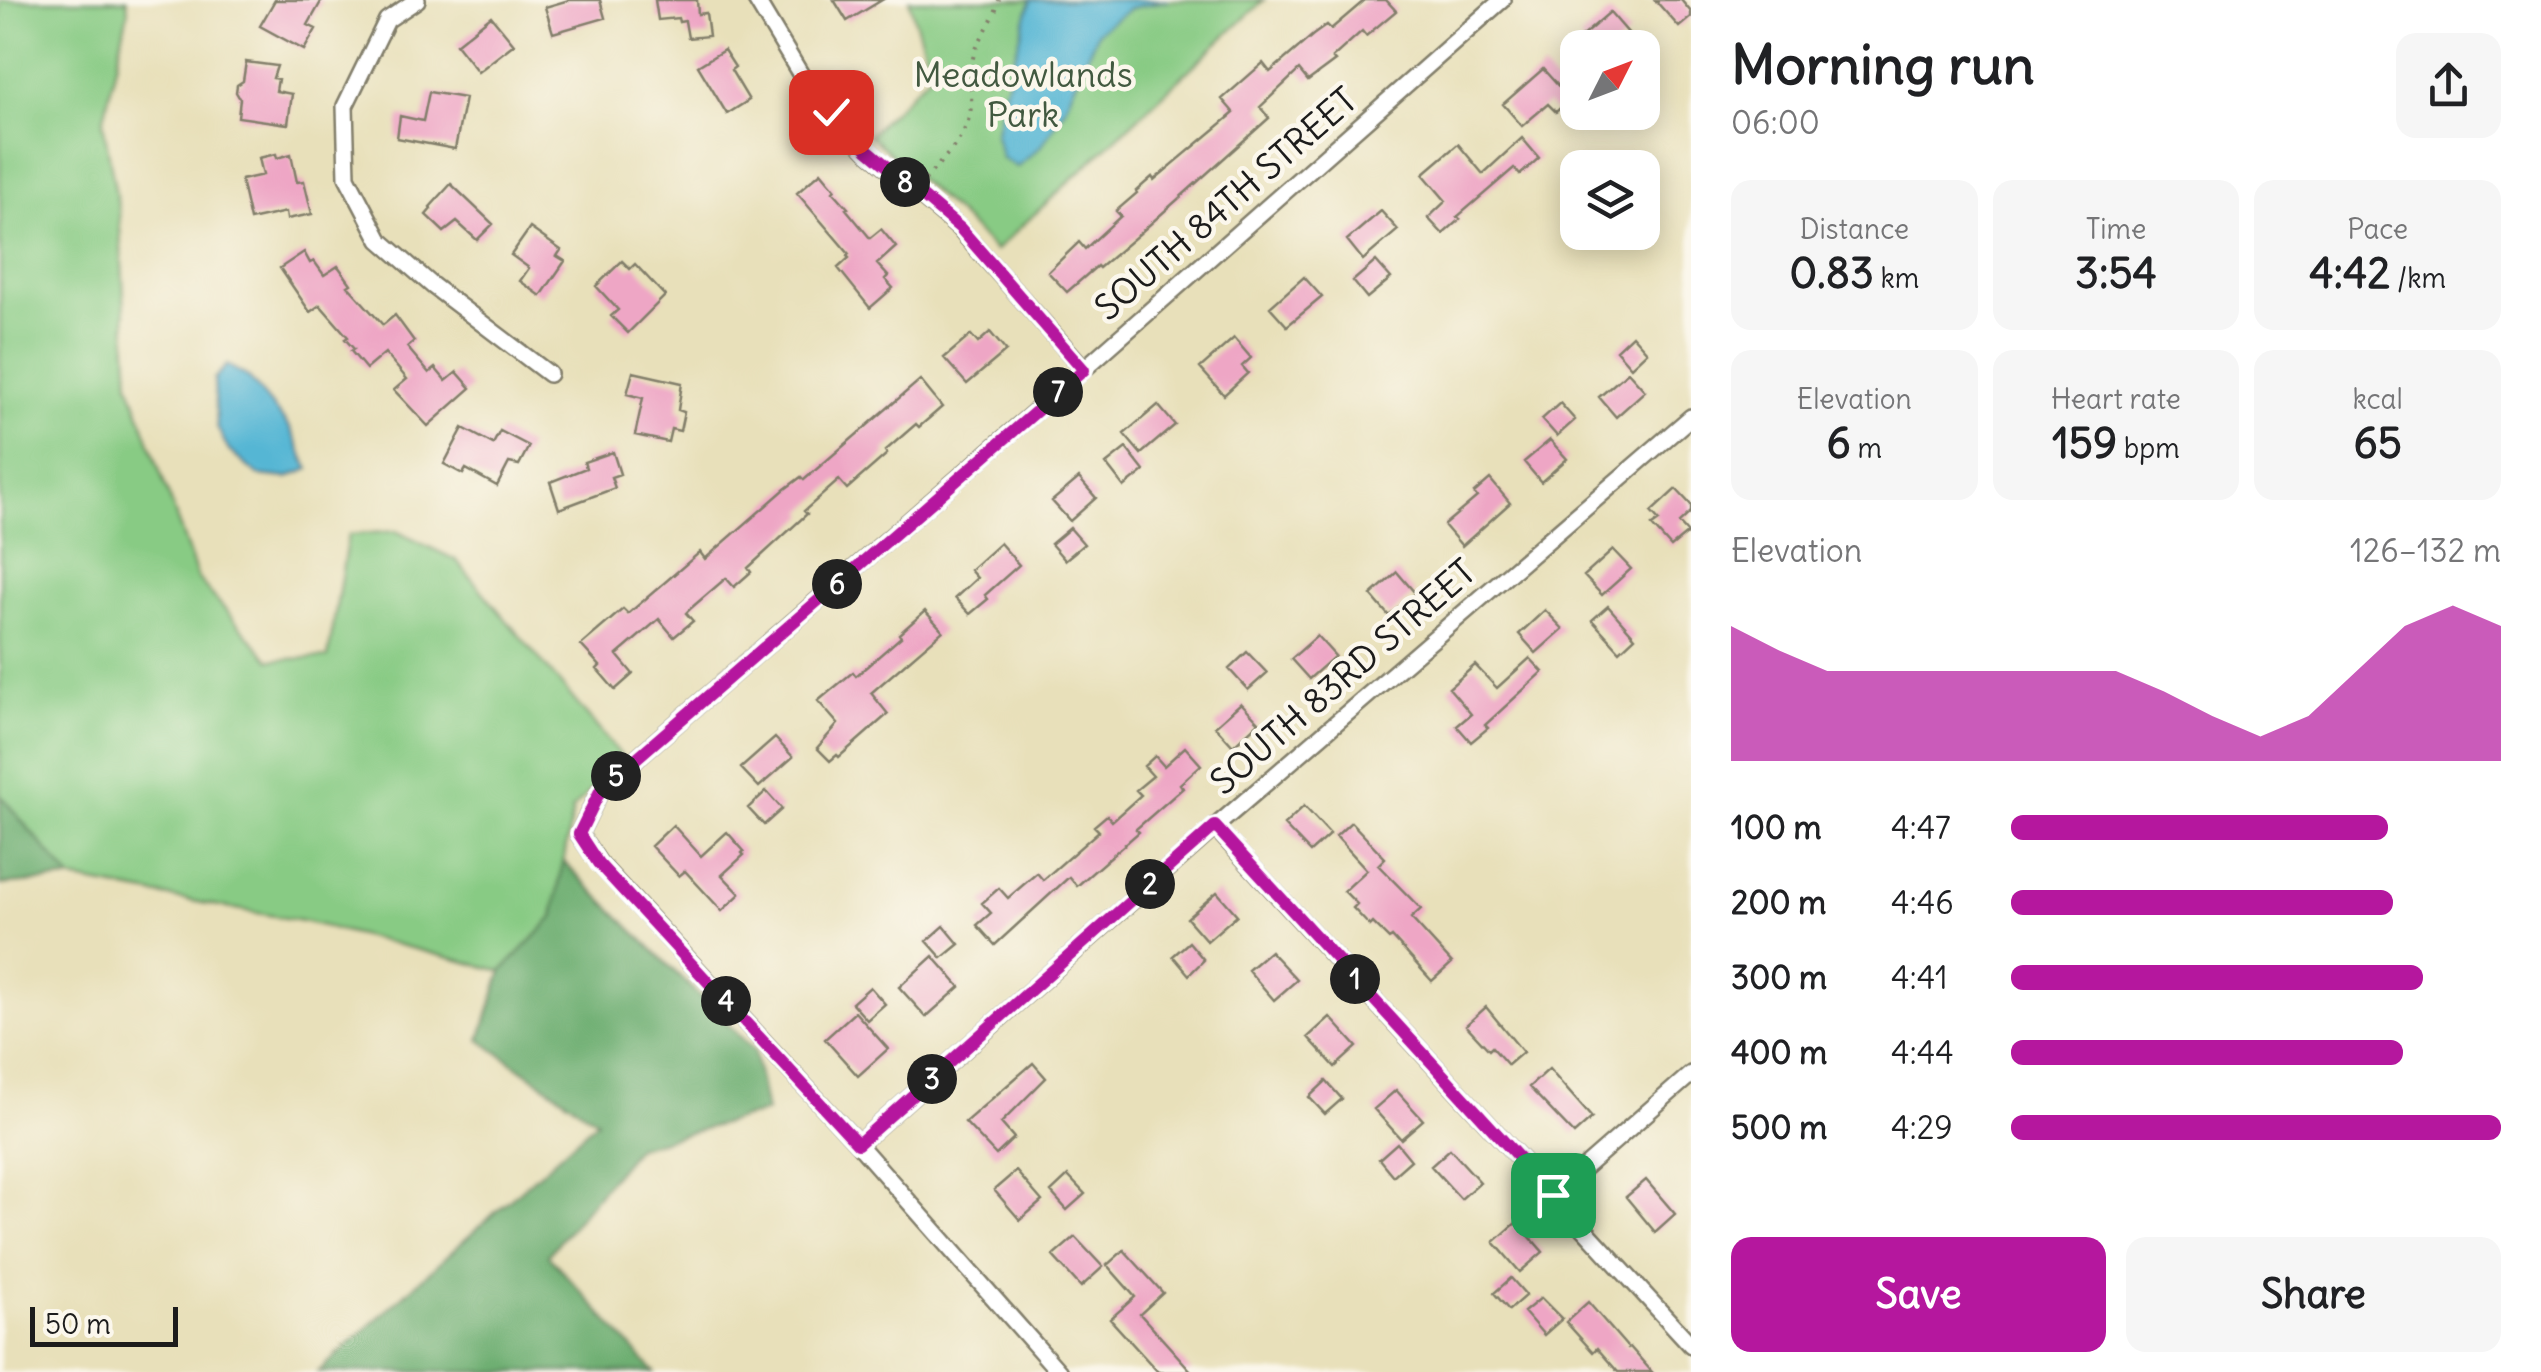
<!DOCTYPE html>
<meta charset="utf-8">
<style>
:root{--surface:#fff;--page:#f6f6f6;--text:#202124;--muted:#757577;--accent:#b5179e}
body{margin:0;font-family:Delius,sans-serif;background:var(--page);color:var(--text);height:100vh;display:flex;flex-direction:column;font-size:38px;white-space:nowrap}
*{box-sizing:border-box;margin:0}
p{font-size:32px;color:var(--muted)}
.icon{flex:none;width:55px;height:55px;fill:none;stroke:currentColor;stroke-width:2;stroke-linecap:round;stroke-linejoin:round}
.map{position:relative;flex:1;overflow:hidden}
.side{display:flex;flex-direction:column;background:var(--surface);width:850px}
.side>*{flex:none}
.needle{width:65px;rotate:48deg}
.fabs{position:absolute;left:1560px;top:30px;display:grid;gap:20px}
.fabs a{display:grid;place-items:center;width:100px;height:100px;border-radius:20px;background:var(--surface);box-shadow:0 5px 25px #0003;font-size:50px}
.scale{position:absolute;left:30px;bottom:25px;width:148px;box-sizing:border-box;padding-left:10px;border:5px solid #1c1c1c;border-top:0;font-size:28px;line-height:35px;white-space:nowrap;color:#1c1c1c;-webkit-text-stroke:8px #fbf7ec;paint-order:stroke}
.pin{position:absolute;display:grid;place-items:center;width:85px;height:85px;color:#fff;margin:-42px;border-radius:20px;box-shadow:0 5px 15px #0006}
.km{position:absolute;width:50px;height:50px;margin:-25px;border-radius:50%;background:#222;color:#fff;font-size:28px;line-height:50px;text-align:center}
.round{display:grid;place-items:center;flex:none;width:105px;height:105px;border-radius:20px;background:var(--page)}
.summary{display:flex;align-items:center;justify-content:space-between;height:170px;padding:0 40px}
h1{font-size:55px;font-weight:800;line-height:75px}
.metrics{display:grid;grid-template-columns:repeat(3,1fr);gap:15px;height:170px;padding:10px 40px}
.metrics div{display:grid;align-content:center;border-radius:20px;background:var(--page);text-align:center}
.metrics b{font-size:42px;font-weight:800}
.metrics small{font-size:28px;font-weight:400}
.metrics p{font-size:28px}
.chart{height:280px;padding:20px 40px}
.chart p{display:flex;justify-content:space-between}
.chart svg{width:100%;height:180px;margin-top:10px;fill:var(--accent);opacity:.7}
.cta{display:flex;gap:20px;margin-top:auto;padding:20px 40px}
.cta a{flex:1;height:115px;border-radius:20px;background:var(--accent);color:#fff;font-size:40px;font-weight:800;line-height:115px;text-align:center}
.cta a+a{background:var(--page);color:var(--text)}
ul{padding:0 40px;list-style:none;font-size:32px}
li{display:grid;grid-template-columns:160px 120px 1fr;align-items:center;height:75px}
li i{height:25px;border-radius:12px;background:var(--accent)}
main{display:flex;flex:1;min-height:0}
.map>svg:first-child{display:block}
.green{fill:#88cb84;stroke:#527450;stroke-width:2.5}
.forest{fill:#6eaf72;stroke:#456647;stroke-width:2.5}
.water{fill:#55b6d4;stroke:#386978;stroke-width:2.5}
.building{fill:#eea6c5}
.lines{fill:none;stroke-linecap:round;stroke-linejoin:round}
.street-casing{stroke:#827e6b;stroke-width:20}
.path{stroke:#827e6b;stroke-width:4;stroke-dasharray:2.5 8;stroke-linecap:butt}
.street{stroke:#fff;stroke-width:15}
.route-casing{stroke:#fff;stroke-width:20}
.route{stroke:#b5179e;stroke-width:12}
.labels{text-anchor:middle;stroke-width:9;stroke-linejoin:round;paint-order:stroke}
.park-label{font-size:35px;fill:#425940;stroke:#fbf7ec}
.street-label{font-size:35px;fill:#1c1c1c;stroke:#fbf7ec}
</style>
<main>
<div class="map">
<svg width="1691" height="1372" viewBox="0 0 1691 1372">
<rect width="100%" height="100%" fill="#fbf7ec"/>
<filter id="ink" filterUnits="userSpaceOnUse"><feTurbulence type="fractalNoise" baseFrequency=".01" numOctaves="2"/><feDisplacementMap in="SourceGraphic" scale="20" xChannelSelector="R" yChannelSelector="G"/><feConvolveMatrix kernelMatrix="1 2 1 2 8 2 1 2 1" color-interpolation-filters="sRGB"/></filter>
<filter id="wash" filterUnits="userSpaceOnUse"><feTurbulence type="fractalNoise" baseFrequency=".0048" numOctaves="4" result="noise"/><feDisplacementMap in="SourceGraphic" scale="40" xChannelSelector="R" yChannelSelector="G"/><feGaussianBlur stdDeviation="2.25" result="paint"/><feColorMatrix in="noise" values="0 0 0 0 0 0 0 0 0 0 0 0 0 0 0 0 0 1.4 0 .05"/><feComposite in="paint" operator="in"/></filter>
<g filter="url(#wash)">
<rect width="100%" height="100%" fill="#e8e0ba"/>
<path class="green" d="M0,0H127L128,12L103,122L119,211L129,383L198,579L270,660L328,657L348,535L396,531L456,560L622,757L573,809L553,918L502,971L307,922L71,879L0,795Z
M909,0H1264L995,251L959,215L869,135L931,73Z"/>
<path class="forest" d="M0,795L71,879L0,885Z
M563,861L754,1050L766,1112L637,1147L548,1255L654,1372H318L597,1121L480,1040L502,971L553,918Z"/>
<path class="water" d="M1031,0H1168L1131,8L1098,31L1064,110L1042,145L1017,167L1002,158L995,135L1005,89Z
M227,365L248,377L290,428L309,469L287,478L258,475L229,451L217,427L214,379Z"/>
<g id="blocks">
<path class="building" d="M275,0H322L308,25L316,29L304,50L260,26Z
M569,0H600L605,18L553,33L545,7Z
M655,0H697L698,14L706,13L709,36L688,38L685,21L679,22L678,18L658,20Z
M834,0H882L847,21Z
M1365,0H1386L1396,11L1366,36L1362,31L1332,58L1335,61L1308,81L1299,70L1260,107L1269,118L1139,234L1099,268L1097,266L1067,292L1048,272L1079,242L1085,249L1121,216L1116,211L1137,193L1136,191L1152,177L1154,180L1234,113L1222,99L1263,63L1270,72L1313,35L1327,25L1331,29Z
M1655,0H1681L1691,12V17L1679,27Z
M1610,12L1629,34L1613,48H1588L1580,38Z
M491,16L514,44L478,72L456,44Z
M724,50L735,67L731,70L749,100L727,114L698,66Z
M246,62L277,66L273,78L278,79L276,91L292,94L288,124L238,117L240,99L236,92L237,85L243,81Z
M1543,69L1570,99L1556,112L1548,104L1522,126L1503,104Z
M429,92L465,98L455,149L397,138L400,116L423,121Z
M1522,138L1539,158L1520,175L1514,168L1457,217L1460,219L1443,234L1428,218L1446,201L1423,174L1458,144L1483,174Z
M276,154L277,158L291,154L297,182L304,181L312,214L287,219L286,212L250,220L241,180L263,175L259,158Z
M821,172L835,189L833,191L848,208L846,209L870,238L881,229L896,247L877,264L888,276L885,279L893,288L870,308L838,268L849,258L847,256L849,254L797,193Z
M451,184L493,224L477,240L457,222L444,232L426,215L431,209L430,207Z
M1381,211L1398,230L1363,260L1347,240Z
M530,228L561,250L557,256L565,261L541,296L520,281L529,268L511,255Z
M304,252L310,263L314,261L324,275L338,266L351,284L348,286L383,325L395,315L414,341L407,347L429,373L435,368L446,381L457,372L471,388L428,426L394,390L407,379L385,353L366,369L351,351L354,349L345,339L348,337L320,305L310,312L280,268Z
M622,261L630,269L635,264L665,296L628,333L611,316L618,310L596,286Z
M1376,261L1391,278L1367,298L1353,281Z
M1304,277L1322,297L1287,326L1270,307Z
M990,332L1006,351L967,384L944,358L971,335L978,343Z
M1632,335L1647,352L1631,367L1616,350Z
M1234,338L1251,358L1242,366L1248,373L1224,395L1200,368Z
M633,372L682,383L678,410L684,412L680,431L671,429L668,442L635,435L643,398L627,394Z
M1628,372L1645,391L1616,417L1599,397Z
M920,380L942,407L919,427L916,424L885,451L887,454L847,489L839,480L804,511L807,514L748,568L751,572L734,587L726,578L690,609L686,613L693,621L674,637L659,619L617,655L633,674L615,690L597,669L600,666L581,645L623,609L628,614L700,552L705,559L785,489L801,477L804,480Z
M1560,403L1575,420L1557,436L1542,419Z
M1158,405L1175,425L1141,454L1124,434Z
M463,428L493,444L500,431L529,446L519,465L509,463L497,486L466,469L463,474L444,464Z
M1550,440L1567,459L1541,482L1524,462Z
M1126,448L1144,471L1124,487L1106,464Z
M613,452L620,474L611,477L615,488L559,509L550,482L586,468L584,462Z
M1079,478L1096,498L1070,521L1052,501Z
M1490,479L1510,503L1462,546L1444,525L1477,497L1474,493Z
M1676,489L1691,505V512L1679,523L1688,533L1671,547L1652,526L1659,521L1651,512Z
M1070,528L1084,544L1065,560L1051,544Z
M1000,543L1019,565L985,595L988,599L970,614L955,598L977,578L970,570Z
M1613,550L1631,569L1602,595L1584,576Z
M1397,572L1415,593L1389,616L1371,595Z
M1608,606L1635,637L1620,651L1592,620Z
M1545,610L1563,629L1536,653L1519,634Z
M925,611L943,631L871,693L888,714L839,757L837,755L830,761L817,748L838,724L818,701L853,672L856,676L901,637L899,634Z
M1317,636L1335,656L1309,679L1291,659Z
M1247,652L1267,673L1248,690L1229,669Z
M1530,658L1543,672L1485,725L1488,728L1471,742L1457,726L1471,714L1449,688L1475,665L1497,688Z
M1241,703L1259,722L1233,746L1215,726Z
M775,738L793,757L759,787L741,768Z
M1185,747L1201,765L1180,784L1183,788L1136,829L1139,832L1077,886L1069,877L995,945L977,925L991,913L982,903L999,888L1008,898L1037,873L1043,880L1099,831L1094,826L1107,815L1112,821L1141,795L1136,790L1153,776L1144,766L1155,756L1164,766Z
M766,791L782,809L764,825L748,808Z
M1304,806L1330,834L1310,852L1284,825Z
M1351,822L1385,858L1378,865L1421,909L1411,918L1452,963L1432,981L1392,937L1389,939L1373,923L1370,926L1353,908L1357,904L1344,891L1367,870L1336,836Z
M673,825L701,856L727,832L744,851L742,853L744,855L722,875L740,894L722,911L685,871L679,876L651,846Z
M1217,892L1237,915L1207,941L1187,918Z
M944,926L959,944L942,958L927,941Z
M1189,942L1204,960L1189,975L1173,956Z
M1270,951L1297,980L1274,1000L1248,970Z
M933,956L960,987L926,1017L899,987Z
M870,987L885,1004L867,1020L852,1003Z
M1486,1007L1523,1052L1508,1065L1492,1047L1489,1050L1466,1025Z
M855,1012L888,1049L858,1076L825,1039Z
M1330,1017L1357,1047L1335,1067L1308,1037Z
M1033,1063L1046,1078L1001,1123L1014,1138L996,1155L965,1122Z
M1549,1069L1592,1118L1574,1134L1529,1087Z
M1326,1081L1342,1099L1325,1114L1309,1097Z
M1396,1090L1423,1120L1401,1139L1374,1109Z
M1397,1143L1411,1160L1393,1176L1379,1159Z
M1450,1149L1480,1182L1461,1199L1431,1166Z
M1016,1171L1042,1201L1020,1220L994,1190Z
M1068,1176L1085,1194L1067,1210L1051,1192Z
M1646,1180L1675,1214L1655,1232L1626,1197Z
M1517,1222L1543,1252L1520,1272L1494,1242Z
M1075,1237L1103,1267L1081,1287L1053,1256Z
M1124,1250L1163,1293L1140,1314L1192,1372H1158L1110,1319L1135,1297L1107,1265Z
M1511,1278L1526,1295L1509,1310L1494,1293Z
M1541,1298L1562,1319L1544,1335L1524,1312Z
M1588,1302L1628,1348L1630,1347L1652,1372H1618L1597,1348L1593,1352L1566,1322Z"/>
</g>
</g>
<g filter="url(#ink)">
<use href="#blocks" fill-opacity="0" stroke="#827e6b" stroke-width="2.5"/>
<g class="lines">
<defs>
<path id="street" d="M417,0L387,20L345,106L347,177L380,240L433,286L549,374
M756,0L801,75L831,112L868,151L959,228L1084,369
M1215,827L1691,1345
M858,1144L1215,827L1691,417
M1553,1195L1691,1074
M1059,1372L858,1144L599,863L579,834L601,789L1084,369L1502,0"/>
</defs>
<use href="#street" class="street-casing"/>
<path class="path" d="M925,180C944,156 967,140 971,107C972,91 969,74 973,58C978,38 994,22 999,0"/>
<use href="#street" class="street"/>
</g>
</g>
<g class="lines" filter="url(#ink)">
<defs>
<path id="route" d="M831,112L868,150L960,228L1084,370L601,789L579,834L598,863L858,1144L1215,826L1553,1195"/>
</defs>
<use href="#route" class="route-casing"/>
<use href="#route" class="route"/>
</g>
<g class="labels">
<g class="park-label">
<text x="1023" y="87">Meadowlands<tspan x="1023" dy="40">Park</tspan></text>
</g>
<g class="street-label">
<text transform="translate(1226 204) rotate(-41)" y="12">SOUTH 84TH STREET</text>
<text transform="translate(1343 677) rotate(-41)" y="12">SOUTH 83RD STREET</text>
</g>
</g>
</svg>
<div class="fabs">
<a><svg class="needle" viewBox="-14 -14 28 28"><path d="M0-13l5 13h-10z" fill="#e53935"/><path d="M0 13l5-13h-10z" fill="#757577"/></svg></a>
<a><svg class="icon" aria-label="layers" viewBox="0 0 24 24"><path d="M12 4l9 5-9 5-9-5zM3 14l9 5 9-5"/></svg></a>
</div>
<div class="scale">50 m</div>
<div class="pin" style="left:1553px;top:1195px;background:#1e9e55"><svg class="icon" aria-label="arrive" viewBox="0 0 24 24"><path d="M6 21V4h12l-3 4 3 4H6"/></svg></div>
<div class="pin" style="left:831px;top:112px;background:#d93025"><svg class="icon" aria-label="check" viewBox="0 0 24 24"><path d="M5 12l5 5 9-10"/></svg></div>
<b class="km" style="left:1355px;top:979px">1</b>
<b class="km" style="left:1150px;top:884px">2</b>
<b class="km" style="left:932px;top:1079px">3</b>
<b class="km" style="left:726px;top:1001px">4</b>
<b class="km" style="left:616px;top:776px">5</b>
<b class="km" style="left:837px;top:584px">6</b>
<b class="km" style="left:1058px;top:392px">7</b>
<b class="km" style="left:905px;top:182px">8</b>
</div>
<section class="side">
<div class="summary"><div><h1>Morning run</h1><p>06:00</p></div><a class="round"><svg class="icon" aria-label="share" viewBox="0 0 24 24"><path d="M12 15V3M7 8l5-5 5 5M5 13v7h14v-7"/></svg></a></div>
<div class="metrics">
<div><p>Distance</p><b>0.83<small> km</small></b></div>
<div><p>Time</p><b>3:54</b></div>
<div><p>Pace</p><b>4:42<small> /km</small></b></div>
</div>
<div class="metrics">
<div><p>Elevation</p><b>6<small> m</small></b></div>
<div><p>Heart rate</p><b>159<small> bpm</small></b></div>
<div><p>kcal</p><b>65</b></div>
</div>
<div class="chart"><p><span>Elevation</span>126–132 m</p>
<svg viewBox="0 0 160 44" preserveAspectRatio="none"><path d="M0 44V11L10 17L20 22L30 22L40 22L50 22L60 22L70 22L80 22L90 27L100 33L110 38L120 33L130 22L140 11L150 6L160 11V44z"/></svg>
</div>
<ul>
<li><b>100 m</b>4:47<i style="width:77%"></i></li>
<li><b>200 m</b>4:46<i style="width:78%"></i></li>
<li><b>300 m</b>4:41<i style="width:84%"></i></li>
<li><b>400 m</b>4:44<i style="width:80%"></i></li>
<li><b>500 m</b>4:29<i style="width:100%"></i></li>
</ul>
<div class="cta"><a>Save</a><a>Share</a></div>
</section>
</main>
